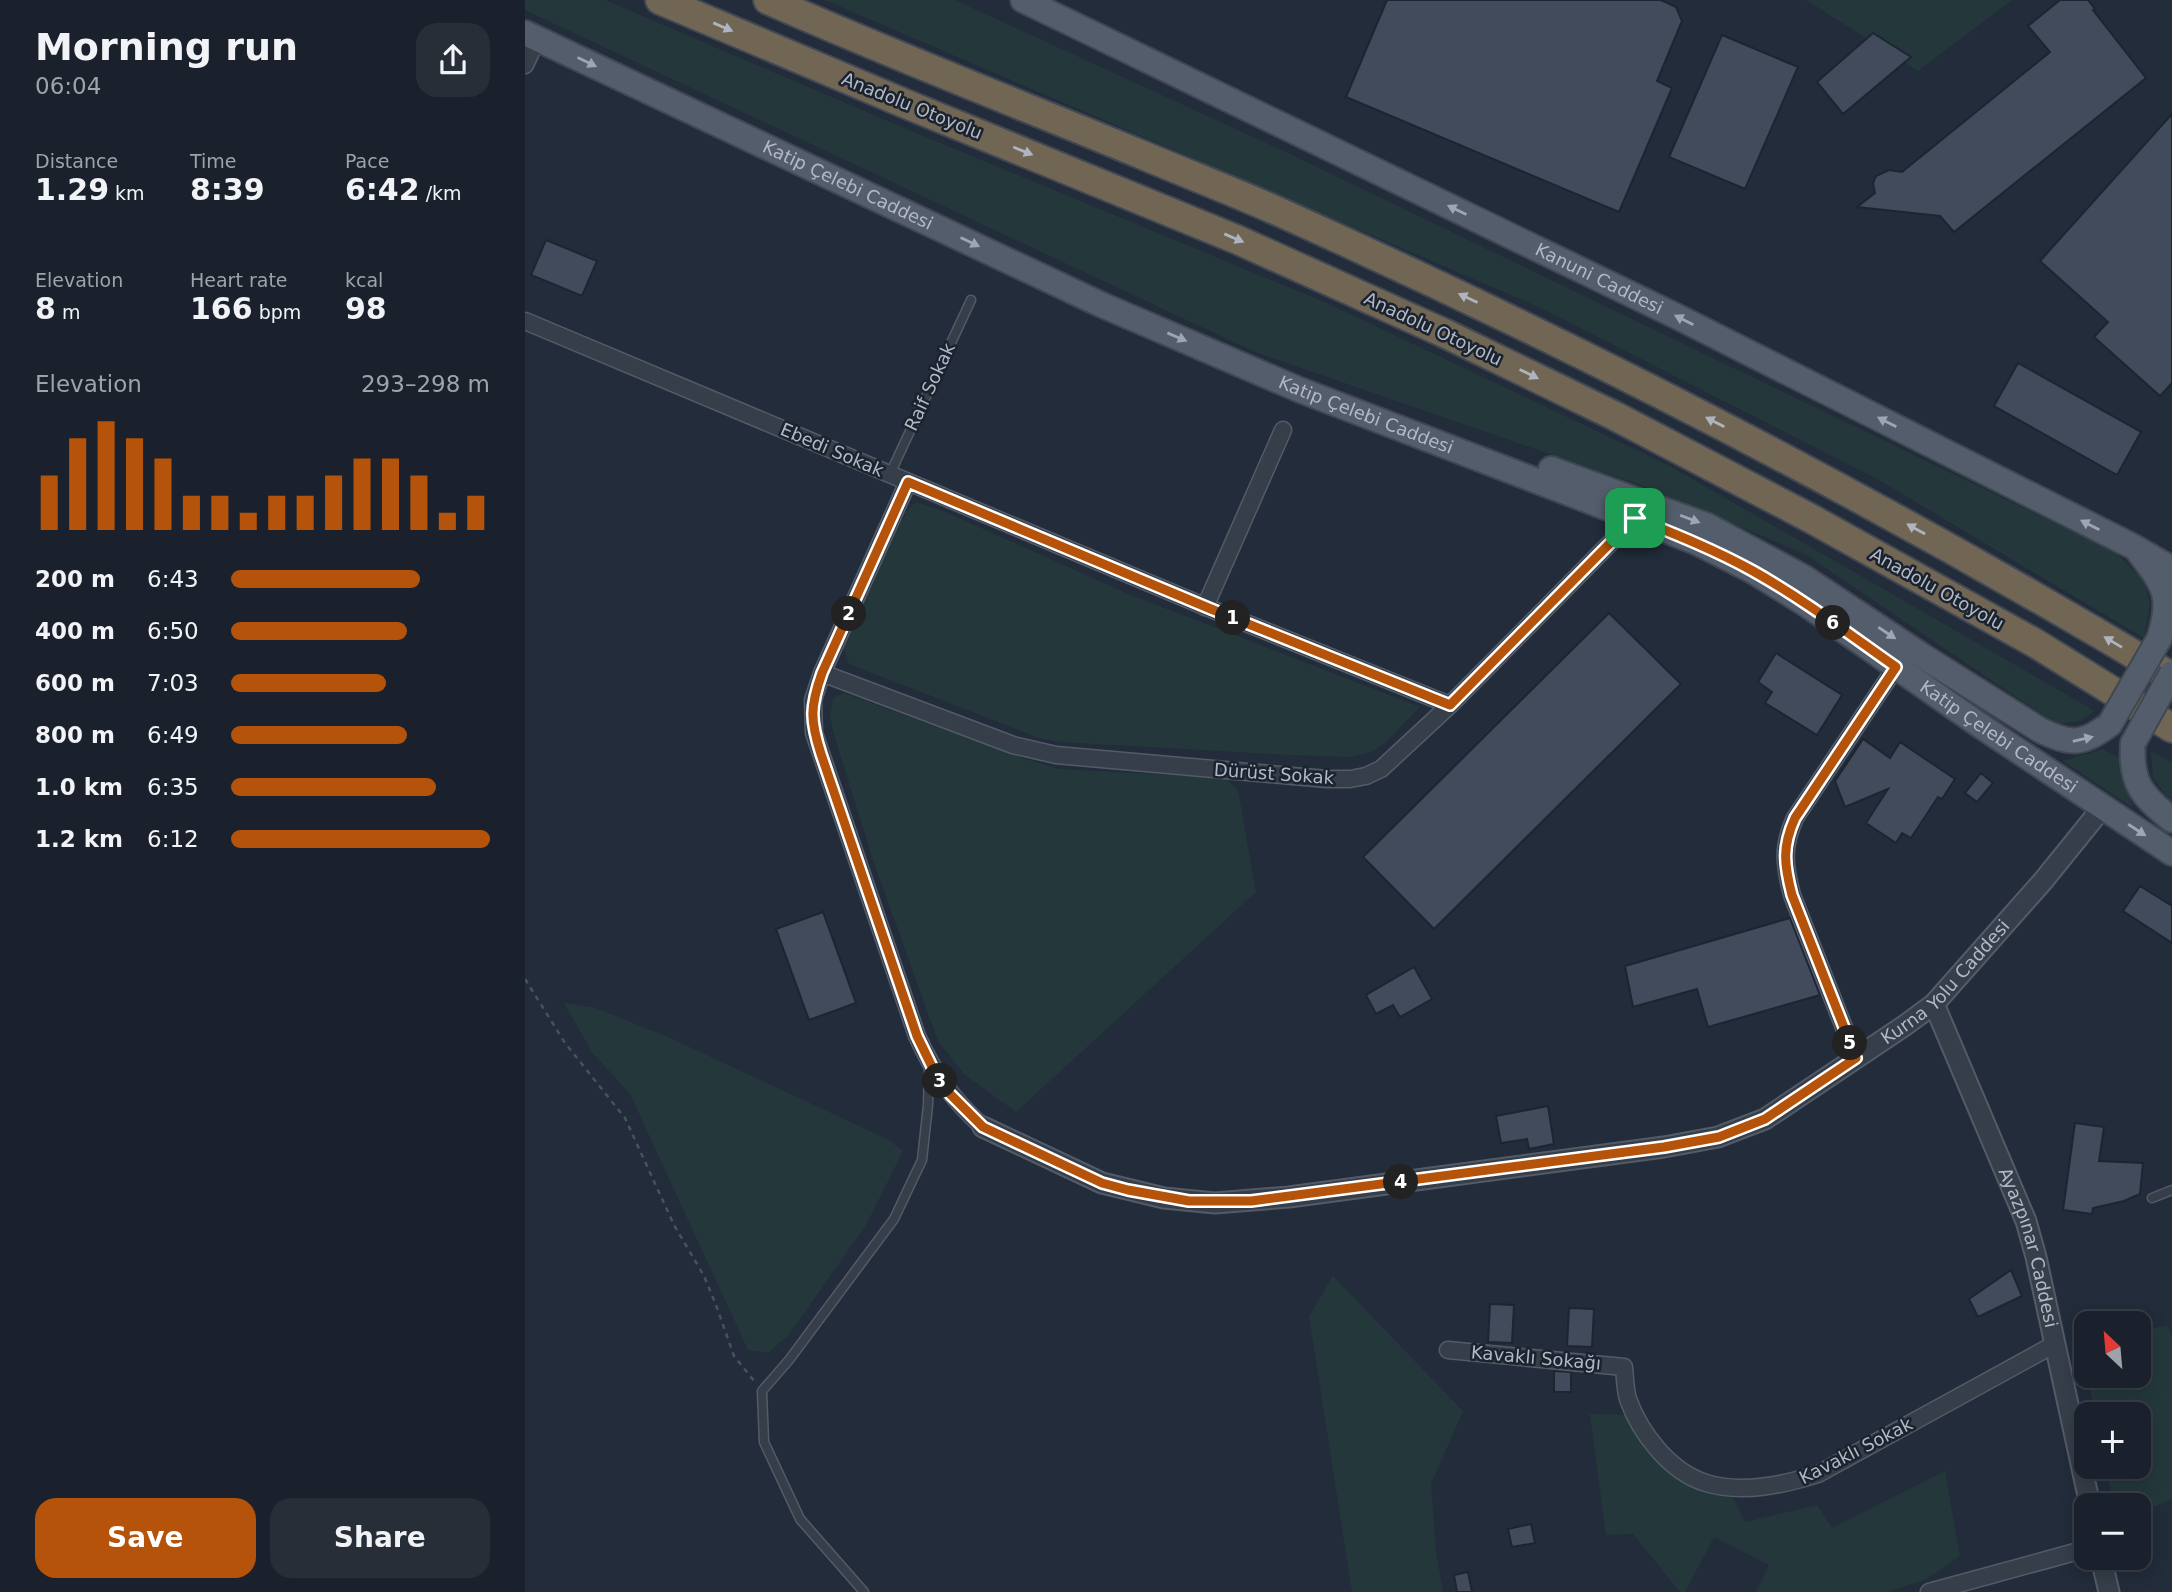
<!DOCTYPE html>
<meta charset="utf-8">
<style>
:root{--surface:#1a212c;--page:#272e38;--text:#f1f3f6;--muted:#9fa3a9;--line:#383e48;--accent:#b45309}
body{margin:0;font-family:"DejaVu Sans",sans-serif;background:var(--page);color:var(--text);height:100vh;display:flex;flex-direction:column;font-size:26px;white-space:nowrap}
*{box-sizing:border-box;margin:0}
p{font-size:23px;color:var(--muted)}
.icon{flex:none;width:38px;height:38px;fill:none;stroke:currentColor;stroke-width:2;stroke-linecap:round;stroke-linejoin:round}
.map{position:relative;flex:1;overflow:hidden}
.drawer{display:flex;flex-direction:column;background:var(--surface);width:525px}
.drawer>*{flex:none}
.needle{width:46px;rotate:334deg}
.controls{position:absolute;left:1549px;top:1311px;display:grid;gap:14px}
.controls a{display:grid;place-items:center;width:77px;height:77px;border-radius:14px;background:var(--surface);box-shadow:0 4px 18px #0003,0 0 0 2px var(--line);font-size:35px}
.pin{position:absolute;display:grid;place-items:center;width:60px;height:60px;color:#fff;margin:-30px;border-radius:14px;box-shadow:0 4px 10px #0006}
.km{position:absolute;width:35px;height:35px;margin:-18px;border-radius:50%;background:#222;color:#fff;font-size:19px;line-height:35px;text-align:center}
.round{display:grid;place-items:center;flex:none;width:74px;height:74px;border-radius:21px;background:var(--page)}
.overview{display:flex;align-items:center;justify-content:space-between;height:119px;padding:0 35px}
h1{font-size:38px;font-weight:800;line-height:52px}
.figures{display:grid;grid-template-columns:repeat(3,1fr);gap:10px;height:119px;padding:7px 35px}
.figures div{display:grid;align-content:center}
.figures b{font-size:30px;font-weight:800}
.figures small{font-size:19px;font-weight:400}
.figures p{font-size:19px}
.chart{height:196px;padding:14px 35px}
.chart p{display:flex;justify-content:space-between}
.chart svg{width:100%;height:126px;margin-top:7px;stroke:var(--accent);stroke-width:6}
.primary-button{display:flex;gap:14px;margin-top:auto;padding:14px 35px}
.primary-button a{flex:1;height:80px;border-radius:21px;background:var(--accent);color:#fff;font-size:28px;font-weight:800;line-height:80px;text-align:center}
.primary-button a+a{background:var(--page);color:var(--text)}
ul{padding:0 35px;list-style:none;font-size:23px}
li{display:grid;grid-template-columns:112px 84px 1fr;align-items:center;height:52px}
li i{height:18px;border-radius:9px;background:var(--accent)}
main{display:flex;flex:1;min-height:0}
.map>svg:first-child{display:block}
.green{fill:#24383b}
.building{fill:#414b5c;stroke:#1d2531;stroke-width:2}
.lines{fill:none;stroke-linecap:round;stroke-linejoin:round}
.service-casing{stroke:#545b68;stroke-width:11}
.minor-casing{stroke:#545b68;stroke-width:19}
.tertiary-casing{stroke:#545b68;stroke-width:23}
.primary-casing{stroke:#3f4753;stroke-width:28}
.motorway-casing{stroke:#414855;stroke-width:32}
.path{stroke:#425558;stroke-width:2.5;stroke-dasharray:5 5;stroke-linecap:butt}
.service{stroke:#363e4a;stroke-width:8}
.minor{stroke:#363e4a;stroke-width:16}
.tertiary{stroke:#363e4a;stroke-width:19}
.primary{stroke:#545d6b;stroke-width:24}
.motorway{stroke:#706653;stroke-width:28}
.primary-bridge-casing{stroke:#3f4753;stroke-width:28;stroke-linecap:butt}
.primary-bridge{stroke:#545d6b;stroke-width:24}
.oneway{fill:#aeb4c0}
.oneway2{fill:#9ea6b4}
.route-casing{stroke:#fff;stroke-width:14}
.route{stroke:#b45309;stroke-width:9}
.labels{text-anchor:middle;stroke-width:5;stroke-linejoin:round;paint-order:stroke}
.street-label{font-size:18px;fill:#b1b8c6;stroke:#1b232f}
</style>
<main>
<section class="drawer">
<div class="overview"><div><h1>Morning run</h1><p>06:04</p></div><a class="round"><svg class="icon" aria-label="share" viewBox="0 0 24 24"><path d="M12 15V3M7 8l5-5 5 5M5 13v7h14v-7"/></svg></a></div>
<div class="figures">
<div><p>Distance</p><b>1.29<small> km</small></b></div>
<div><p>Time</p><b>8:39</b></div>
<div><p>Pace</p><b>6:42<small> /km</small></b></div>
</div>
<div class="figures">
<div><p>Elevation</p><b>8<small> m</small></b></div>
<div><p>Heart rate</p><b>166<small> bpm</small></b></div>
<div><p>kcal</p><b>98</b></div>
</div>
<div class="chart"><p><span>Elevation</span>293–298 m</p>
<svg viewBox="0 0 160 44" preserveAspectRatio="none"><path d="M5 44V25M15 44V12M25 44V6M35 44V12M45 44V19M55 44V32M65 44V32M75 44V38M85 44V32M95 44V32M105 44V25M115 44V19M125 44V19M135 44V25M145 44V38M155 44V32"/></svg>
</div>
<ul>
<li><b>200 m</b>6:43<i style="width:73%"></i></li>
<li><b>400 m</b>6:50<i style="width:68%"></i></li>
<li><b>600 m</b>7:03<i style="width:60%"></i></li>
<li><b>800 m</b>6:49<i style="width:68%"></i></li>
<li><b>1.0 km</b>6:35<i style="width:79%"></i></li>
<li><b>1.2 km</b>6:12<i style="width:100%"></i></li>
</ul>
<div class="primary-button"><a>Save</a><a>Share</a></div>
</section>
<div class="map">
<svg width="1647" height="1592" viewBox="0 0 1647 1592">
<rect width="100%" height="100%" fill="#222c3a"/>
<path class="green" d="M0,0H80L367,123L804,304L1143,465L1570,711L1556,721L1531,724L1280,554L1120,487L730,352L0,10Z
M300,0H430L765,154L1590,552L1619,580L1625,603L1619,638L1354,480L1016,308Z
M1281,0H1487L1393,71Z
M391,502L418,511L601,593L895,707L862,741L849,751L825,757L763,755L536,742L517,739L324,664L318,646L381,512Z
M319,693L497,758L534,769L701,778L713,790L731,892L491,1112L439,1074L413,1041L350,866L309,735L305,716L308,698Z
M1578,749L1594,758L1608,808L1538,761Z
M1626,751L1647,762V804L1628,778Z
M39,1003L71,1008L143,1037L362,1139L378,1151L341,1225L263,1336L243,1353L223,1350L105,1094L67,1052Z
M808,1276L938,1411L906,1484L911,1551L918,1592H827L784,1316Z
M1643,1325L1647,1338V1499L1614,1513V1505H1589L1581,1467L1614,1466V1414H1570L1562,1376H1614V1331Z
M1065,1414L1106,1415L1127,1454L1205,1492L1220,1522L1292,1505L1307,1528L1420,1471L1435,1556L1400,1580L1361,1592H1231L1244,1565L1189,1537L1160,1592H1155L1108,1534L1081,1535Z"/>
<path class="building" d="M862,0H1136L1151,7L1157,21L1132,81L1147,88L1094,212L821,97Z
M1535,0H1563L1570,9L1568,10L1621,78L1429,232L1415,216L1332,207L1350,193L1348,183L1351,176L1364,170L1377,172L1525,52L1503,26Z
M1348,33L1386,57L1318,114L1292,82Z
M1197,35L1273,67L1220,189L1144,157Z
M1647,114V383L1635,396L1569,337L1583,322L1515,261Z
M21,240L72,261L57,296L6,275Z
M1493,363L1616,432L1592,475L1469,406Z
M1084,613L1156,684L909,929L838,857Z
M1251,653L1317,695L1292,735L1240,703L1247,692L1233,682Z
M1338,739L1365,758L1375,742L1430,779L1417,799L1413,797L1386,838L1377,833L1371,843L1341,823L1363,789L1320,807L1310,781Z
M1456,773L1468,783L1452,802L1440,793Z
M1615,886L1647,906V943L1598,911Z
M298,912L331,1003L284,1020L251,929Z
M1265,918L1295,995L1183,1027L1172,989L1108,1007L1100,966Z
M889,967L907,999L875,1017L868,1005L851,1014L841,995Z
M1023,1106L1029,1144L1004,1149L1002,1139L976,1143L971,1116Z
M1550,1123L1579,1127L1574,1161L1618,1163L1615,1194L1599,1201L1568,1208L1567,1214L1538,1210Z
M1486,1270L1497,1296L1453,1317L1444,1299Z
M965,1304L989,1305L987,1343L963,1342Z
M1044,1308L1069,1309L1067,1347L1042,1346Z
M1029,1371L1046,1372V1392H1029Z
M1006,1524L1010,1543L987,1547L983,1529Z
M943,1572L947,1592H932L929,1575Z"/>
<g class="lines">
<defs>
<path id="service" d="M365,474L446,300
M1627,1198L1647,1190
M339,1592L275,1519L239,1442L237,1391L264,1360L369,1219L397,1160L403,1105L404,1067"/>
<path id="minor" d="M0,65L12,39
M0,321L686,609L925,705
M383,482L297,673L288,700L289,733L392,1036C410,1075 426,1098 458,1127
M680,607L758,430
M297,673L488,745L531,755L802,779H825L841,776L856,769L925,705L1110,518
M1331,1058L1267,895C1259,864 1257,847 1270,818L1371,667
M923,1350L1099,1367C1100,1377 1100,1389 1103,1399C1115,1433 1145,1472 1181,1483C1217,1494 1258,1485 1293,1474L1530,1344
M1404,1592L1561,1549"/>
<g id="tertiary">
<path id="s1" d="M1409,1004L1501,1221L1511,1257L1565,1505"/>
<path id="s2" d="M458,1127L577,1183L639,1198L690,1203L764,1197L1139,1147L1193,1137L1240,1119L1379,1026L1409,1004L1518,881L1577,808"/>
<path d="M1576,1558L1584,1592"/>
</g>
<g id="primary">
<path id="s3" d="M498,0L1153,317L1607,546L1647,569"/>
<path id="s4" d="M0,33L577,305L775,390L1171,542L1228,571L1281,604L1456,726L1647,853"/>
<path d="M1026,469L1183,526L1278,577L1399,657L1515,730C1545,745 1558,745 1585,724"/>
<path d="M1615,554C1641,586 1647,599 1634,639"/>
<path d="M1608,743C1605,783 1617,796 1647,820"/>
</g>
<path id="motorway" d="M135,0L381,104L713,240L919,333L1090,416L1285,518L1510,643L1647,728
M243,0C367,55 494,104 620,156C663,174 707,191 750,210C1058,348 1357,503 1647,677"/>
</defs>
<use href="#service" class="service-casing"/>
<use href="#minor" class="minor-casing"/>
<use href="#tertiary" class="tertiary-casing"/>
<use href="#primary" class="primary-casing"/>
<use href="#motorway" class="motorway-casing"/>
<path class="path" d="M0,979L40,1043L100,1118L149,1225L179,1276L191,1305L209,1356L230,1382"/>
<use href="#service" class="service"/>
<use href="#minor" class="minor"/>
<use href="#tertiary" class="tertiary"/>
<use href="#primary" class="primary"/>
<use href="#motorway" class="motorway"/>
<defs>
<path id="primary-bridge" d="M1585,724L1634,639
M1608,743L1647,673"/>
</defs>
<use href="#primary-bridge" class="primary-bridge-casing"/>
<use href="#primary-bridge" class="primary-bridge"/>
</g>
<defs><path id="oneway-solid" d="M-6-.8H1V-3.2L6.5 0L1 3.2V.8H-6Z" transform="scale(1.75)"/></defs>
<g class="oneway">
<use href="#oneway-solid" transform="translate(198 27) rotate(23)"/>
<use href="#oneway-solid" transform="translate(498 151) rotate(22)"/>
<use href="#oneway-solid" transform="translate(709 238) rotate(23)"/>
<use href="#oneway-solid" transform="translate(943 298) rotate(-155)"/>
<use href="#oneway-solid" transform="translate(1004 374) rotate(26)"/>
<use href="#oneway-solid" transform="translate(1190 422) rotate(-153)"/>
<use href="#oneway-solid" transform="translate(1391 529) rotate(-151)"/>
<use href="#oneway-solid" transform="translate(1588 642) rotate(-149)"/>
</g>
<g class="oneway2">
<use href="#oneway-solid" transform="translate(62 62) rotate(26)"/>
<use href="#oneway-solid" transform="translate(932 210) rotate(-154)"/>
<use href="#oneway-solid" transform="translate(445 242) rotate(26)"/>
<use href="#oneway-solid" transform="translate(1159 320) rotate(-153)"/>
<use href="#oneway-solid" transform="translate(652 337) rotate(23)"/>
<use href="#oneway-solid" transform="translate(1362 422) rotate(-153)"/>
<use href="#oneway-solid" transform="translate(1165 519) rotate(21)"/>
<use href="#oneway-solid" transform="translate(1565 525) rotate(-153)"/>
<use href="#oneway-solid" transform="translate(1362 633) rotate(34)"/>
<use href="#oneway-solid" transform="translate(1558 739) rotate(-13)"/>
<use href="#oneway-solid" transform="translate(1612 830) rotate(33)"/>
</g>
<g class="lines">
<defs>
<path id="route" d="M383,482L686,609L925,705L1110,518C1150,534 1190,550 1228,571C1278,599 1324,634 1371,667L1270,818C1257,847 1259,864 1267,895L1331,1058L1240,1119L1194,1137L1139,1147L726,1201H664L603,1190L577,1183L458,1127L425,1094L413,1079L392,1036L296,754C285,720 285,707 297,673Z"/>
</defs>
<use href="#route" class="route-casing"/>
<use href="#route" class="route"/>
</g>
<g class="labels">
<g class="street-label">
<text transform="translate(387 106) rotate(22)" y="6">Anadolu Otoyolu</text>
<text dy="6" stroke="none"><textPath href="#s4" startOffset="357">Katip Çelebi Caddesi</textPath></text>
<text dy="6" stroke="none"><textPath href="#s3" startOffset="640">Kanuni Caddesi</textPath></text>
<text transform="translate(908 329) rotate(25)" y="6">Anadolu Otoyolu</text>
<text transform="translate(405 387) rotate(-65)" y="6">Raif Sokak</text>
<text dy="6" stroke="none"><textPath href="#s4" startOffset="924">Katip Çelebi Caddesi</textPath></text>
<text transform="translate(307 450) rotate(23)" y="6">Ebedi Sokak</text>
<text transform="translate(1412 589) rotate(29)" y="6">Anadolu Otoyolu</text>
<text dy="6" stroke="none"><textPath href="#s4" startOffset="1638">Katip Çelebi Caddesi</textPath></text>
<text transform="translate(749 774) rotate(4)" y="6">Dürüst Sokak</text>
<text dy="6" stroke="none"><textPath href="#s2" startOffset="1032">Kurna Yolu Caddesi</textPath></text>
<text dy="6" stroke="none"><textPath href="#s1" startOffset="262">Ayazpınar Caddesi</textPath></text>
<text transform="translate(1011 1358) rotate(5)" y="6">Kavaklı Sokağı</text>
<text transform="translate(1331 1451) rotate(-27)" y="6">Kavaklı Sokak</text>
</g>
</g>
</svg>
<div class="controls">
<a><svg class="needle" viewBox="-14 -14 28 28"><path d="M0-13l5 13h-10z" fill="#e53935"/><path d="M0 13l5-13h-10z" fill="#9fa3a9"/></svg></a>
<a>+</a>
<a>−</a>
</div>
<div class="pin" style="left:1110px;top:518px;background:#1e9e55"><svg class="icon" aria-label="arrive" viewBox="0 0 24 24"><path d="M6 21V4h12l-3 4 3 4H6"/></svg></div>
<b class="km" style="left:708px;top:618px">1</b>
<b class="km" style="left:324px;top:614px">2</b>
<b class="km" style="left:415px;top:1081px">3</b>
<b class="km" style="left:876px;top:1182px">4</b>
<b class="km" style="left:1325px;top:1043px">5</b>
<b class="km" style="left:1308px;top:623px">6</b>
</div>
</main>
